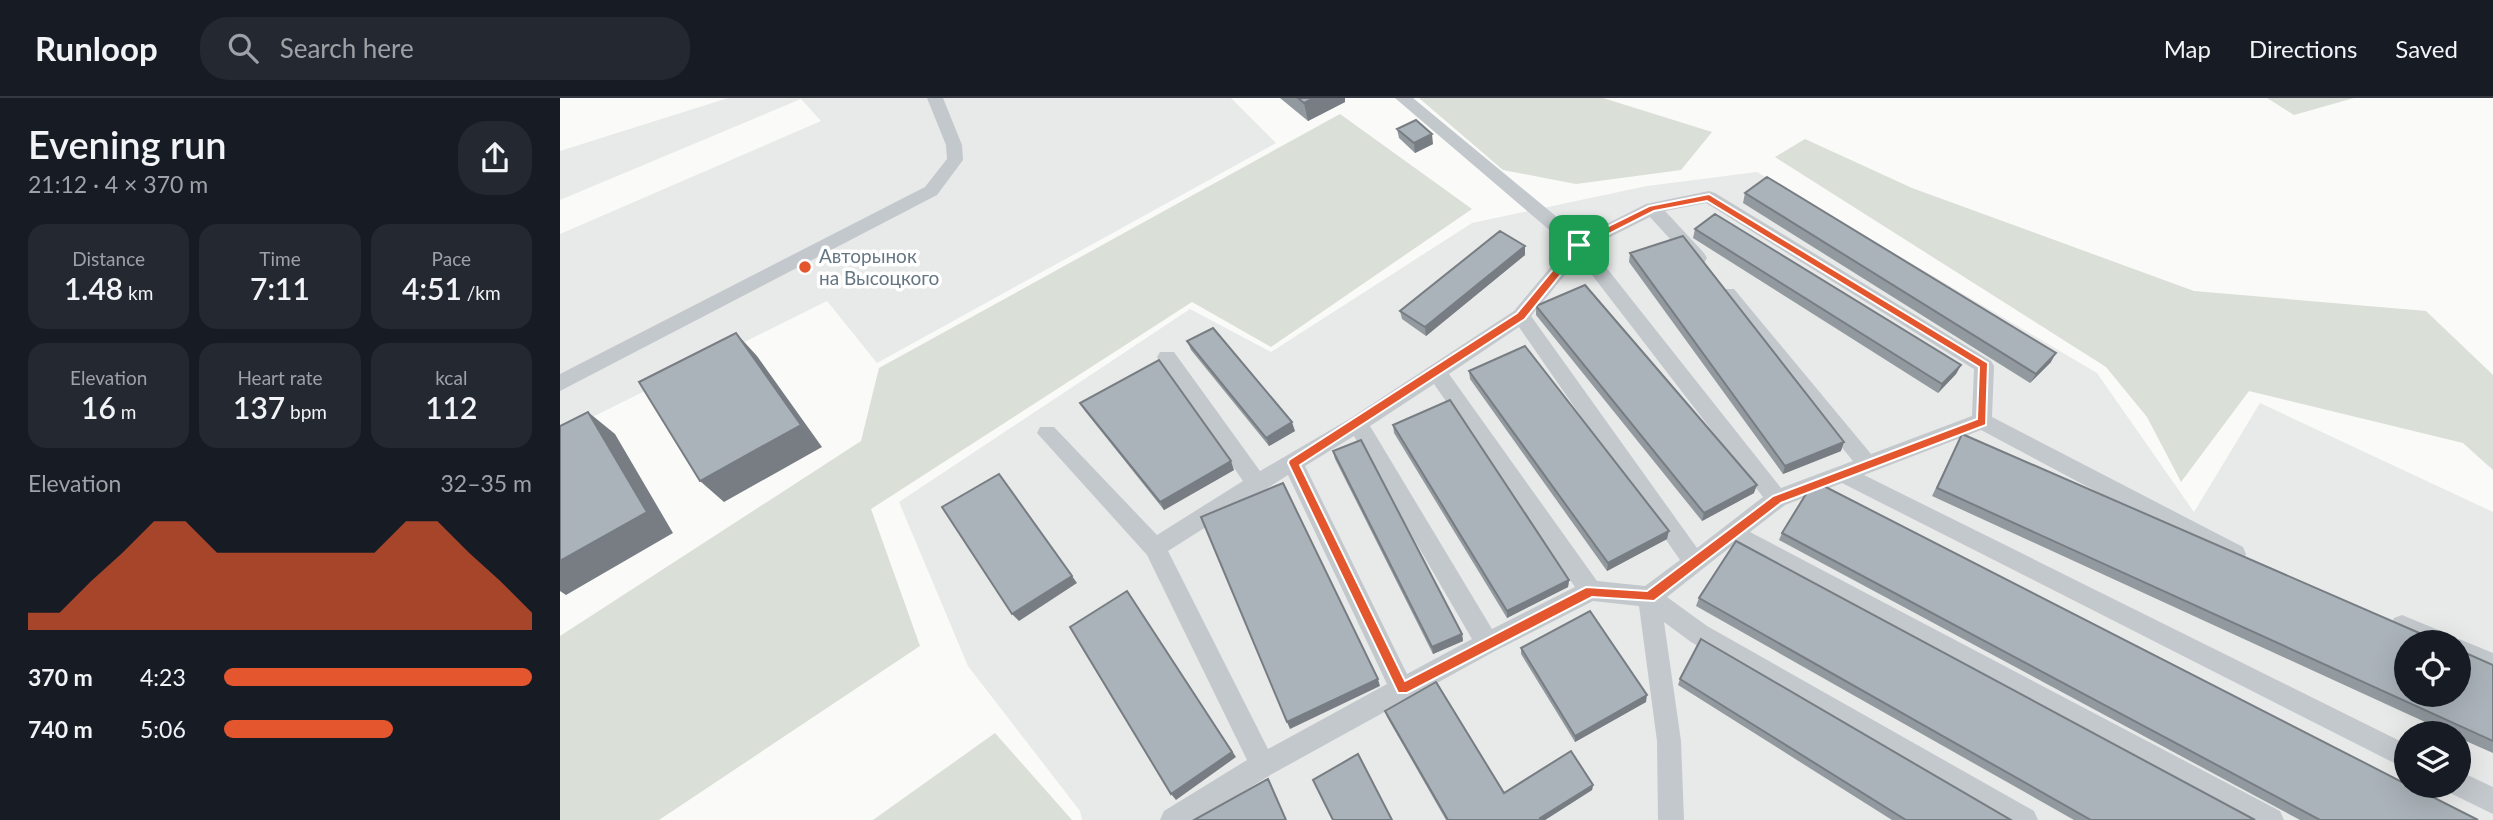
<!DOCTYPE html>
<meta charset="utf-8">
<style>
:root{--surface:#171b24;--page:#242831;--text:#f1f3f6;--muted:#9ea1a6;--line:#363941;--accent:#e4572e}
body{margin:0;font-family:Lato,sans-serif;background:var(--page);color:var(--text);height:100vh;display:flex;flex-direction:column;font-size:26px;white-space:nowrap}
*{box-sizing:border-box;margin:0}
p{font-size:23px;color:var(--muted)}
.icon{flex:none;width:38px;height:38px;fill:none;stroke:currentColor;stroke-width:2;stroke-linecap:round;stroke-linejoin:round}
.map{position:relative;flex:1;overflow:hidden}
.side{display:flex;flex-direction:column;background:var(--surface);width:560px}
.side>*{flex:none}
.controls{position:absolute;left:1834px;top:532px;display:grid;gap:14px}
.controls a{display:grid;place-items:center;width:77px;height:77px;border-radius:50%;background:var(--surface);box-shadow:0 7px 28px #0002;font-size:35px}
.pin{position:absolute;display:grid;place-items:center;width:60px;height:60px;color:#fff;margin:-30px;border-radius:14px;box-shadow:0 4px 10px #0006}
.round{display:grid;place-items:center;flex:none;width:74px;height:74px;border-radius:28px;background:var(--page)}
.head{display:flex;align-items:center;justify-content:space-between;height:119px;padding:0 28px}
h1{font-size:38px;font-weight:600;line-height:52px}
.metrics{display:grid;grid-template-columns:repeat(3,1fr);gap:10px;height:119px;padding:7px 28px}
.metrics div{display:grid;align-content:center;border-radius:18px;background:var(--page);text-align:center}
.metrics b{font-size:30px;font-weight:600}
.metrics small{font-size:19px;font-weight:400}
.metrics p{font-size:19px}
.chart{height:196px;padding:14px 28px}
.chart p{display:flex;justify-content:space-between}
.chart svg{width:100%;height:126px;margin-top:7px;fill:var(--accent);opacity:.7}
ul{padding:0 28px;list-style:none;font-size:23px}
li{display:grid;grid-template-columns:112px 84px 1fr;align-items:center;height:52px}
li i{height:18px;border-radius:9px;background:var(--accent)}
header{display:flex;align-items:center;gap:42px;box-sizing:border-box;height:98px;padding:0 35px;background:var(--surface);border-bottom:2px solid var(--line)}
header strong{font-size:33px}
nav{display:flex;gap:38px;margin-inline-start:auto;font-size:24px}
.search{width:490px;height:63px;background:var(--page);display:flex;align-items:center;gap:18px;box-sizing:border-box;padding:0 24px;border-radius:28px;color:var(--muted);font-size:26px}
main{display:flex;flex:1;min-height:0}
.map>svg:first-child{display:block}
.built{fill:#e8e9e9;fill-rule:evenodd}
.green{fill:#dadfd7}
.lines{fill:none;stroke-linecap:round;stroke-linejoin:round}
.lane{fill:#c3c8cc;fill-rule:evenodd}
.wall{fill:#929a9f}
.shaded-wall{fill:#777d82}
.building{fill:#aab3b9;stroke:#777d82;stroke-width:2}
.route{fill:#e4572e;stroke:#fff;stroke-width:2;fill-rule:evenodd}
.poi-dot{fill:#e4572e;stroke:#fff;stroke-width:2.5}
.labels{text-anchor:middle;stroke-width:7;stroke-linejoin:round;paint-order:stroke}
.poi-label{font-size:19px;fill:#657683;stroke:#fff;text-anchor:start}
</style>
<header>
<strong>Runloop</strong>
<div class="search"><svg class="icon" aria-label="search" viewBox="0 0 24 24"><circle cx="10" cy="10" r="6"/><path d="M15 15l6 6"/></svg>Search here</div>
<nav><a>Map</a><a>Directions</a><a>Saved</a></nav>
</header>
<main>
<section class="side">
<div class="head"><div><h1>Evening run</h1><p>21:12 · 4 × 370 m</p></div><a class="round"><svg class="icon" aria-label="share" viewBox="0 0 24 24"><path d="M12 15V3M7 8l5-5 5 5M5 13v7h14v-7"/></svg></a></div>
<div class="metrics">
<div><p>Distance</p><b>1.48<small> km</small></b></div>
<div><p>Time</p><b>7:11</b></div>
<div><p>Pace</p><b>4:51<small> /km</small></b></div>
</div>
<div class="metrics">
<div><p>Elevation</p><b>16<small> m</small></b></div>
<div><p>Heart rate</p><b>137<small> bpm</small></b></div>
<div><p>kcal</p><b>112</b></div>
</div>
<div class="chart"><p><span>Elevation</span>32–35 m</p>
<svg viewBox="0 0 160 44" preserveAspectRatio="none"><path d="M0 44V38L10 38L20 27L30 17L40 6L50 6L60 17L70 17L80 17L90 17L100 17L110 17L120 6L130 6L140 17L150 27L160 38V44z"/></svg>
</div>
<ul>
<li><b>370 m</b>4:23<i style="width:100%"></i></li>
<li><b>740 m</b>5:06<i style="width:55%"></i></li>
</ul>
</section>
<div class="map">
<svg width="1933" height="722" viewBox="0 0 1933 722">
<rect width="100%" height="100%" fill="#fafaf8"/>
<path class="built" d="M168,0H671L716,45L317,265L267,203L0,335V136L261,23L241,1L0,102V53Z
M1197,74L1537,275L1634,414L1700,305L1933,414V722H522L520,713L408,568L339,404L630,211L711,254L912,125L1087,88ZM1846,544H1899V597H1846ZM1846,635H1899V688H1846Z"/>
<path class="green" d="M859,0H1043L1152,34L1121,72L1016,86L943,72Z
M1707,0H1794L1734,17Z
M780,16L912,111L711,249L632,204L311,411L360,548L99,722H0V538L301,343L319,270Z
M1245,41L1352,90L1634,193L1866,213L1933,277V372L1903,345L1689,293L1621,384L1587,319L1546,269L1215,59Z
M435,635L512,722H313Z"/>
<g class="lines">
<path class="lane" d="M367,0H383L402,47L403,62L377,97L0,293V276L365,89L387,61L386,47Z
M835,0H853L1021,139L1086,106L1149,93L1155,95L1431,263L1434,268L1432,319L1683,449L1686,456L1683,463L1675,466L1667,463L1421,332L1304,377L1846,646V671L1282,385L1225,407L1190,434L1720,713L1724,722H1685L1173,447L1107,499L1147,528L1474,713L1478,722H1440L1131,544L1104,524L1121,643L1124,722H1098L1097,643L1079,508L1033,503L935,553L712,676L637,722H600L604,713L687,662L587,457L477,335L480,329H494L597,437L683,383L600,264L597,259L600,254H614L700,373L791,320L954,213L1008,148ZM1146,105L1414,271L1412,318L1311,356L1174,191H1160L1158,196L1160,201L1293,363L1221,390L1030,149L1090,119L1132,165H1144L1147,160L1144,155L1105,113ZM1019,160L1203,399L1137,450L971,218ZM959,229L1120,462L1085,488L1037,483L889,276ZM874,286L1015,489L932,531L810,328ZM794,338L912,541L847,576L745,368ZM728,377L827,586L708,651L608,453Z
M1842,517L1888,536L1892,544L1899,541L1933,555V578L1899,563V544H1854L1834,536L1830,528L1834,520Z
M1899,673L1933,689V716L1890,695L1887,688H1899Z"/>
</g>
<path class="wall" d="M720,0H785V4L748,23Z
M837,31L873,46L855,55L839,40Z
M1185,95L1491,264L1470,285L1183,105Z
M1135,131L1401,267L1396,276L1378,295L1133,140Z
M965,148V157L866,238L842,221L840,213Z
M1070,155L1281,353L1223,376L1069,164Z
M976,208L1194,395L1142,423L976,217Z
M627,243L735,333L709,348L631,252Z
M909,273L1107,441L1047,473L910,281Z
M520,305L674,372L604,412L525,313Z
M833,327L1009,482L1008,489L947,520L834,335Z
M1402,336L1933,567V655L1899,640V635H1889L1372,398Z
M773,353L902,536L903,543L873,556L775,361Z
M1222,435L1918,722H1740L1219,442Z
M1139,500L1695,722H1514L1136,508Z
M961,550L1086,604L1015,644L961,556Z
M1120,581L1451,722H1332L1118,587Z
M825,613L944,695L1033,687L1032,692L985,722H886L827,619Z"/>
<path class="shaded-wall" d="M754,0H785V4L748,23L744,5Z
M872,36L873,46L855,55L854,45Z
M965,148V157L866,238L865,229Z
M176,235L197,258L262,349L164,404L140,383Z
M1496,255L1491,264L1470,285L1476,276Z
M1401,267L1396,276L1378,295L1382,286Z
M28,314L55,336L113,435L6,497L0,493V463Z
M732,324L735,333L709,348L706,340Z
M1284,344L1281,353L1223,376L1225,368Z
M671,363L674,372L604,412L600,404Z
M439,376L517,485L459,523L452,516Z
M1197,387L1194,395L1142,423L1144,415Z
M1109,433L1107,441L1047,473L1048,465Z
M1009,482L1008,489L947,520V513Z
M567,493L676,659L616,702L611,696Z
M902,536L903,543L873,556L872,549Z
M818,581L820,588L730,631L727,624Z
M1087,597L1086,604L1015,644V638Z
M1033,687L1032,692L985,722H980V720Z"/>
<path class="building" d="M738,0H754L744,5Z
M856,22L872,36L854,45L837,31Z
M1207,79L1496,255L1476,276L1185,95Z
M1155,116L1401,267L1382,286L1135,131Z
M940,133L965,148L865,229L840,213Z
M1123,138L1284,344L1225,368L1070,155Z
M1025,187L1197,387L1144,415L976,208Z
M653,230L732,324L706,340L627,243Z
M176,235L241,327L140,383L79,284Z
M965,248L1109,433L1048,465L909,273Z
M599,262L671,363L600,404L520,305Z
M890,302L1009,482L947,513L833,327Z
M28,314L87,414L0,463V328Z
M1402,336L1880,544H1846V597H1899V552L1933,567V643L1377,390Z
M801,342L902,536L872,549L773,353Z
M439,376L512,478L452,516L382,409Z
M1254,383L1846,686V688H1851L1918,722H1760L1222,435Z
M723,385L818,581L727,624L641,419Z
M1176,443L1695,722H1531L1139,500Z
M567,493L672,654L611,696L510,529Z
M1030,513L1087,597L1015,638L961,550Z
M1141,541L1451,722H1346L1120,581Z
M876,584L944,695L1011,653L1033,687L980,720L981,722H888L825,613Z
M798,656L832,722H773L753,682Z
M708,681L726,722H634Z"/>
<path class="route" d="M1149,96L1428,265L1426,327L1221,405L1094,503L1032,499L847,595H838L728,365L729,362L957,215L1016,144L1089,108ZM1147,103L1419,269L1417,321L1213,398L1087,493L1026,489L845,583L740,367L965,221L1023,149L1094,113Z"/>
<circle class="poi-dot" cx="245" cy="169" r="7"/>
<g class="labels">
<g class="poi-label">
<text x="259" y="165">Авторынок<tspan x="259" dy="22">на Высоцкого</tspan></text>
</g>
</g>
</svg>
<div class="controls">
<a><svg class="icon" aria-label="locate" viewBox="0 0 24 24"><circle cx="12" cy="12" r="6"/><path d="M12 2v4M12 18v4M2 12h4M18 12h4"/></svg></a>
<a><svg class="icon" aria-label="layers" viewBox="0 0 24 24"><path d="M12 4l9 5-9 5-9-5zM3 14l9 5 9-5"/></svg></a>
</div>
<div class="pin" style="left:1019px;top:147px;background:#1e9e55"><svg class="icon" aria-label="arrive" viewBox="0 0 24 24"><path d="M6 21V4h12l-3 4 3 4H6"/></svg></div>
</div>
</main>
